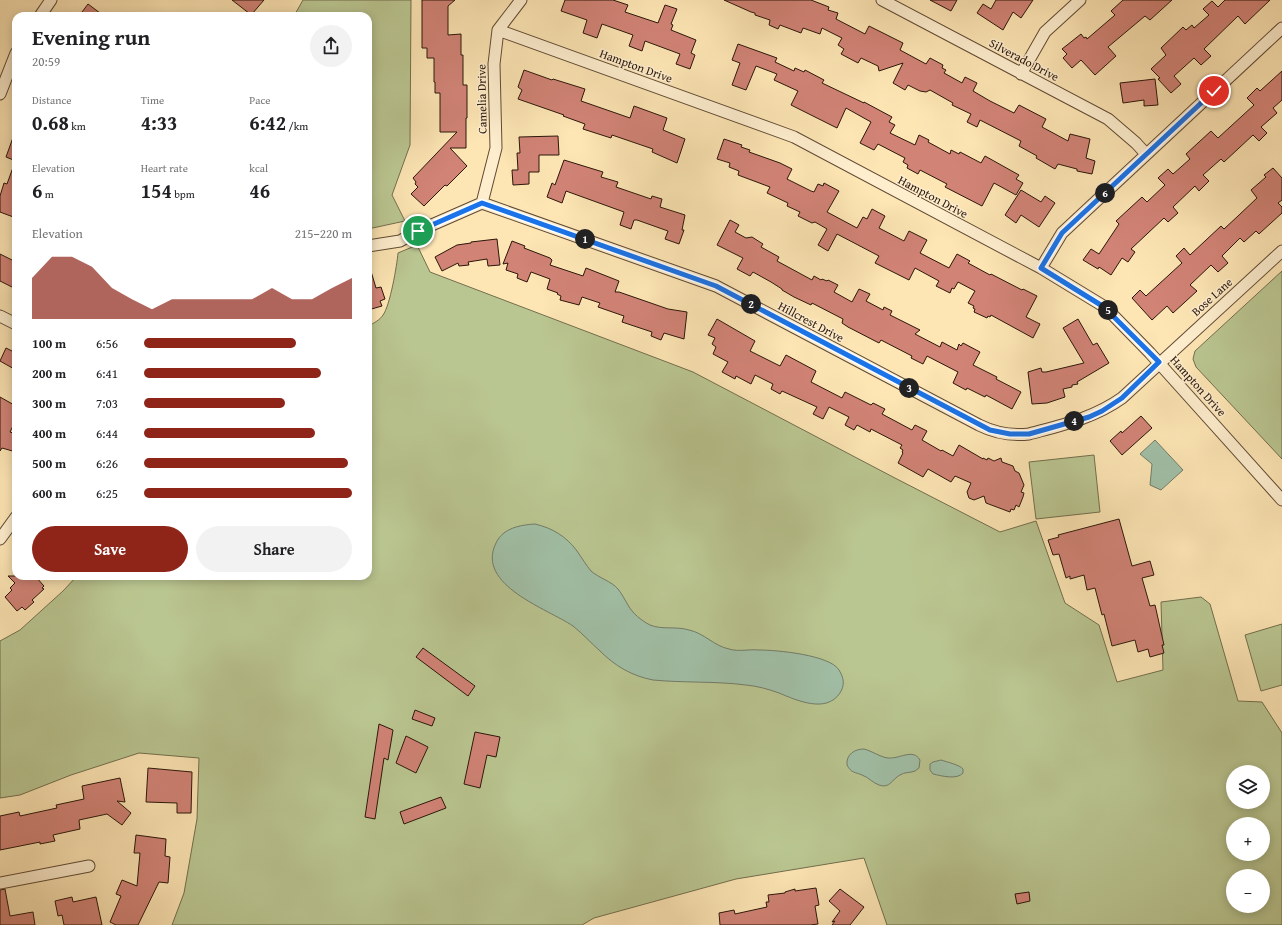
<!DOCTYPE html>
<meta charset="utf-8">
<style>
:root{--surface:#fff;--page:#f2f2f2;--text:#202124;--muted:#757577;--accent:#8f2418}
body{margin:0;font-family:"Gentium Book Plus",serif;background:var(--page);color:var(--text);height:100vh;display:flex;flex-direction:column;font-size:15px;white-space:nowrap}
*{box-sizing:border-box;margin:0}
p{font-size:13px;color:var(--muted)}
.icon{flex:none;width:22px;height:22px;fill:none;stroke:currentColor;stroke-width:2;stroke-linecap:round;stroke-linejoin:round}
.map{position:relative;flex:1;overflow:hidden}
.sheet{position:absolute;left:12px;top:12px;width:360px;height:568px;display:flex;flex-direction:column;background:var(--surface);border-radius:12px;box-shadow:0 2px 10px #0003}
.sheet>*{flex:none}
.tools{position:absolute;left:1226px;top:765px;display:grid;gap:8px}
.tools a{display:grid;place-items:center;width:44px;height:44px;border-radius:50%;background:var(--surface);box-shadow:0 2px 10px #0003;font-size:20px}
.pin{position:absolute;display:grid;place-items:center;width:34px;height:34px;color:#fff;margin:-17px;border:2px solid #fff;border-radius:50%;box-shadow:0 1px 4px #0007}
.km{position:absolute;width:20px;height:20px;margin:-10px;border-radius:50%;background:#222;color:#fff;font-size:11px;line-height:20px;text-align:center}
.round{display:grid;place-items:center;flex:none;width:42px;height:42px;border-radius:21px;background:var(--page)}
.head{display:flex;align-items:center;justify-content:space-between;height:68px;padding:0 20px}
h1{font-size:22px;font-weight:700;line-height:30px}
.stats{display:grid;grid-template-columns:repeat(3,1fr);gap:6px;height:68px;padding:4px 20px}
.stats div{display:grid;align-content:center}
.stats b{font-size:20px;font-weight:700}
.stats small{font-size:11px;font-weight:400}
.stats p{font-size:11px}
.chart{height:112px;padding:8px 20px}
.chart p{display:flex;justify-content:space-between}
.chart svg{width:100%;height:72px;margin-top:4px;fill:var(--accent);opacity:.7}
.action{display:flex;gap:8px;margin-top:auto;padding:8px 20px}
.action a{flex:1;height:46px;border-radius:24px;background:var(--accent);color:#fff;font-size:16px;font-weight:700;line-height:46px;text-align:center}
.action a+a{background:var(--page);color:var(--text)}
ul{padding:0 20px;list-style:none;font-size:13px}
li{display:grid;grid-template-columns:64px 48px 1fr;align-items:center;height:30px}
li i{height:10px;border-radius:5px;background:var(--accent)}
.map>svg:first-child{display:block}
.green{fill:#bac691;stroke:#726e4d;fill-rule:evenodd}
.water{fill:#a1c0a7;stroke:#727c68}
.building{fill:#d18376;stroke:#2b1609}
.lines{fill:none;stroke-linecap:round;stroke-linejoin:round}
.street-casing{stroke:#604a34;stroke-width:13}
.street{stroke:#feeece;stroke-width:11}
.route-casing{stroke:#fff;stroke-width:8}
.route{stroke:#1a73e8;stroke-width:5}
.labels{text-anchor:middle;stroke-width:3;stroke-linejoin:round;paint-order:stroke}
.street-label{font-size:12px;fill:#2b1609;stroke:#feeece}
</style>
<div class="map">
<svg width="1282" height="925" viewBox="0 0 1282 925">
<rect width="100%" height="100%" fill="#fde5b4"/>
<filter id="stains"><feTurbulence type="fractalNoise" baseFrequency=".005" numOctaves="4"/><feColorMatrix values="0 0 0 0 .2 0 0 0 0 .09 0 0 0 0 .02 0 0 0 .5 -.17"/></filter>
<radialGradient id="worn" r=".72"><stop offset=".6" stop-color="#630" stop-opacity="0"/><stop offset="1" stop-color="#630" stop-opacity=".3"/></radialGradient>
<path class="green" d="M303,0H411L410,145L392,195L405,221L368,229V16H294Z
M417,245L430,272L693,372L893,477L1000,532L1036,521L1065,603L1099,625L1117,682L1163,670L1161,602L1201,597L1210,604L1238,701L1262,702L1282,733V925H887L864,858L736,879L594,918L582,925H172L184,893L197,819L199,758L139,753L71,775L20,795L0,798V641L20,630L63,591L77,576H368V326C374,323 380,320 383,315C390,306 397,265 398,253ZM1233,772H1263V802H1233ZM1233,824H1263V854H1233ZM1233,876H1263V906H1233Z
M1282,271V459L1196,367L1193,359L1195,351Z
M1094,455L1100,512L1036,519L1029,462Z
M1282,624V685L1261,691L1245,635Z"/>
<path class="water" d="M1155,440L1183,470L1161,490L1150,485L1152,464L1140,454Z
M535,524C552,528 566,536 577,551C582,558 586,565 591,571C599,578 611,581 618,589C622,594 625,600 628,605C632,613 642,621 650,625C662,630 676,626 689,630C704,633 714,646 729,649C739,652 749,649 759,650C777,650 830,655 839,670C844,678 845,685 840,693C826,714 796,700 779,693C768,689 757,686 746,685C715,681 684,683 653,680C632,676 615,666 600,651C591,643 583,634 573,626C548,609 475,585 496,543C503,528 520,525 535,524Z
M864,749C872,751 880,757 888,758C900,759 913,748 920,760L919,768L915,771C910,773 904,772 900,775C892,779 890,789 879,785C873,783 868,777 862,775C855,772 851,773 847,765C846,754 855,749 864,749Z
M941,760C947,762 960,765 963,769V773C957,780 942,776 933,774L930,770V764L933,762Z"/>
<path class="building" d="M232,0H264L252,14L251,13L250,14Z
M422,0H455L448,6V35L461,34V55H463V85H467V118H466V148H450L467,166L447,186L445,185L424,206L411,194L418,187L415,184L416,182L413,178L457,132H440V93H435V82H434V58H427V48H422Z
M565,0H613L628,5L625,12L658,23L665,5L677,9L671,24L673,25L671,30L696,40L691,53L695,55L690,69L676,64L680,54L645,41L642,51L629,46L633,35L602,24L597,38L583,33L587,20L561,11Z
M724,0H811L829,7L828,10L838,13L836,19L865,34L869,26L903,43L900,50L926,64L930,58L943,65L942,68L946,70L944,73L962,83L965,77L977,83L973,91L990,101L1014,113L1019,105L1046,119L1042,127L1068,141L1070,134L1090,139L1086,158L1095,161L1092,174L1077,171V169L1058,164L1055,169L1036,158L1037,156L1019,146L1021,141L980,120L977,127L967,122L971,114L952,105L953,103L930,90L926,92L920,91L908,85L905,90L893,83L903,63L879,71L878,66L861,58L858,63L841,54L844,49L838,45L842,38L822,28L820,34L803,28L801,33L780,25L778,29L769,25L770,20L755,15V13L751,12Z
M930,0H957L951,11Z
M996,0H1033L1021,18L1013,12L1003,30L977,13L983,4L991,9Z
M1123,0H1172L1150,20L1145,16L1108,47L1116,56L1095,75L1081,60L1072,68L1063,58L1067,54L1062,49L1081,34L1084,38L1086,37L1087,39L1115,15L1111,11Z
M1225,0H1270L1245,24L1238,16L1204,49L1211,56L1201,65L1194,58L1174,76L1181,84L1171,93L1158,79L1160,78L1151,69L1166,55L1161,48L1183,27L1186,30L1192,25L1194,28L1209,15L1203,9L1212,1L1218,7Z
M88,4L104,16H79Z
M738,44L777,58L775,62L794,71L795,68L804,72L805,70L824,80L822,83L864,103V102L892,117L889,122L895,125L890,133L915,145L919,135L929,140L928,142L950,154L951,150L959,154L960,152L981,163L985,156L1019,175L1016,179L1023,183L1016,195L994,183L982,206L945,187L947,184L920,170L918,174L907,168L908,165L903,162L905,158L878,144L874,150L860,143L871,122L846,108L837,128L791,105L798,91L774,80L777,74L756,66L746,90L732,85L740,63L732,60Z
M524,70L552,80L553,79L585,89L581,101L607,110L630,118L634,106L667,118L663,130L685,139L677,163L652,152L653,149L612,135L611,138L583,129L585,124L563,116L564,115L518,99L522,90L518,87Z
M1282,71V100L1273,108L1277,113L1261,127L1267,133L1259,141L1253,135L1224,162L1221,159L1203,175L1209,181L1199,191L1195,186L1173,207L1178,213L1168,222L1164,218L1131,249L1135,252L1128,262L1122,258L1111,275L1099,267L1098,269L1083,260L1091,249L1099,254L1119,224L1116,221L1142,197L1147,202L1165,185L1158,178L1168,169L1173,174L1190,159L1186,154L1211,131L1218,138L1254,105L1247,98L1257,88L1260,91Z
M1155,79L1158,105L1144,106V100L1123,103L1120,83Z
M15,132H16V161L6,157Z
M558,136L559,155H539V172H529V184L513,185L512,170H518L517,153H520L519,137Z
M724,139L742,145L741,147L750,150L749,152L780,163L792,169L787,179L811,191L814,192L818,184L823,186L824,183L839,191L827,212L857,228L863,217L867,219L872,209L885,216L879,228L904,241L909,231L927,240L920,253L949,268L957,254L970,261L968,263L990,275L991,274L1022,290L1023,289L1037,296L1026,317L1040,324L1033,338L991,315L990,317L988,316L987,318L974,312L975,309L973,308L974,306L968,303L975,291L958,282L954,289L952,288L950,293L936,286L939,281L915,268L909,280L875,263L879,256L837,234L828,251L818,245L827,229L815,222L812,223L798,216L800,212L787,206L788,203L767,193L770,187L738,175L739,171L729,167L730,163L717,159Z
M564,160L603,172L601,177L618,182L616,187L651,199L652,196L662,199L660,207L685,215L682,230H684L679,244L665,239L668,231L637,220H634L631,229L620,225L624,212L566,191L562,203L547,197L552,183L555,185Z
M15,162H16V218L0,212V196L4,183L7,184Z
M1273,168L1282,178V200L1278,203L1282,207V213L1260,233L1259,234L1256,231L1244,242L1240,238L1222,256L1228,263L1218,272L1211,265L1190,285L1197,291L1173,313L1167,306L1152,320L1132,298L1140,290L1146,296L1182,263L1176,256L1184,248L1190,255L1221,226L1224,229L1238,216L1257,198L1251,190L1266,177L1264,175Z
M1021,190L1041,202L1045,196L1055,203L1039,227L1021,215L1016,223L1005,215Z
M730,220L739,225L735,232L746,238L752,237L763,244L761,247L779,257L777,261L812,280L814,276L821,280L822,279L827,281L828,280L838,285L834,292L852,302L859,289L870,294L866,301L883,310L884,307L892,311L890,315L920,330L915,334L940,347L942,342L957,350L959,344L961,346L963,343L980,352L973,365L997,377L996,379L1021,392L1012,409L986,395L985,397L967,388L966,390L953,383L958,372L927,356L923,364L911,358L912,356L881,340L879,343L848,327L842,323L843,319L812,303L811,305L794,297L782,290V289L771,282L753,272L750,276L737,269L743,258L717,245Z
M497,239L500,265L488,266L487,259L468,262L469,265L459,266L458,263L442,271L435,257L457,245L471,243V242Z
M512,241L525,246L524,248L550,258L552,260L550,265L583,276L586,268L619,281L615,292H619L668,309L687,312L684,339L664,333L661,340L651,336L652,332L622,322L624,316L598,307L600,303L582,297L579,305L560,300L561,296L557,294L558,293L547,289L550,279L531,272L527,282L517,278L518,274L506,270L508,263L503,264Z
M0,254L16,262V289L0,281Z
M368,268H370L376,288L381,287L385,299L380,301L382,306L368,310Z
M717,319L755,341L750,351L780,366L786,355L816,371L811,382L842,398L845,392L871,405L873,403L885,409L882,414L912,430L915,425L927,431L922,440L941,451L942,450L953,456L959,445L983,459V458L987,460L988,458L994,461L1001,458L1002,462L1013,466L1015,471L1019,473L1024,485L1021,492L1024,493L1023,497L1019,507L1016,505L1014,510L1011,509L1010,512L986,503L984,496L974,500L969,498L967,492L971,483L955,476L951,482L928,469L923,477L898,463L903,453L902,452L903,450L900,448L902,445L871,429L870,432L857,425L854,430L845,425L849,417L829,407L823,419L813,414L817,407L782,391L780,394L771,389L773,384L755,375L751,384L736,376L735,379L722,372L728,362L713,354L716,347L712,344L715,338L708,335Z
M1078,319L1093,345L1097,343L1109,363L1077,382L1078,384L1072,385V387L1063,389L1065,397L1047,403L1032,404L1028,372L1041,368L1042,372H1046L1084,363L1063,328Z
M6,348L16,353V370L0,361Z
M0,397L16,406V420L10,432L16,434V452L2,448L0,451Z
M1141,416L1152,428L1122,455L1110,441L1121,431L1122,433Z
M1119,519L1132,566L1150,561L1154,575L1142,578L1150,606L1155,605L1164,645H1162L1164,653L1150,657L1148,649L1138,652L1135,640L1112,646L1104,614L1102,615L1095,588L1087,590L1084,575L1070,579V576L1066,578L1059,554L1053,555L1048,540L1059,537L1058,535Z
M8,576H35L44,586L42,588L44,589L32,600L34,602L25,610L22,607L17,611L5,597L12,590L10,588L15,583Z
M423,648L475,686L468,696L416,657Z
M415,710L435,718L432,726L412,719Z
M379,724L393,730L388,760L384,758L375,819L365,817Z
M475,732L500,737L496,757L487,755L480,788L464,784Z
M406,736L428,747L416,773L396,763Z
M148,768L192,772L191,813H177V803L146,802Z
M120,778L125,802L117,801L131,813L122,825L107,814L79,820L80,829L53,835L55,841L40,844V842L0,850V816L19,812L20,816L57,808L56,805L84,799L82,786Z
M441,797L446,808L404,824L400,812Z
M136,835L166,839L165,856L170,857L168,883L159,882L138,925H116L110,922L121,896L116,894L122,880L137,886L140,853H134Z
M816,888L819,905L815,906L818,924L810,925H720L719,913L734,910L735,914L767,907L766,902H769L768,895L785,893V892L795,889V891Z
M5,889L10,916L33,912L35,925H0V890Z
M840,889L864,907L850,925H832L835,921L832,922L840,911L829,901Z
M1029,892L1030,901L1017,904L1015,894Z
M72,897L73,902L96,897L102,925H64L62,915L58,916L55,901Z"/>
<g class="lines">
<defs>
<path id="street" d="M882,0L1108,119L1136,143L1146,154
M40,16L51,0
M498,30L794,137L1041,268L1105,307L1150,353L1282,500
M1021,74L1045,32L1080,0
M0,94L16,53
M482,203L496,148L494,64L498,30L521,0
M368,246L400,241L418,231L482,203L716,286L979,425C995,433 1011,436 1029,434C1062,425 1094,418 1122,398L1282,251
M1041,268L1062,233L1282,28
M0,316L16,324
M0,539L16,517
M0,883L89,866"/>
</defs>
<use href="#street" class="street-casing"/>
<use href="#street" class="street"/>
</g>
<g class="lines">
<defs>
<path id="route" d="M418,231L482,203L716,286L990,430L1010,434H1029L1089,417L1102,411L1122,398L1159,362L1104,307L1041,268L1062,233L1214,91"/>
</defs>
<use href="#route" class="route-casing"/>
<use href="#route" class="route"/>
</g>
<g class="labels">
<g class="street-label">
<text transform="translate(1024 60) rotate(28)" y="4">Silverado Drive</text>
<text transform="translate(636 66) rotate(20)" y="4">Hampton Drive</text>
<text transform="translate(482 99) rotate(-91)" y="4">Camelia Drive</text>
<text transform="translate(933 197) rotate(28)" y="4">Hampton Drive</text>
<text transform="translate(1212 297) rotate(-42)" y="4">Bose Lane</text>
<text transform="translate(811 322) rotate(28)" y="4">Hillcrest Drive</text>
<text transform="translate(1198 386) rotate(48)" y="4">Hampton Drive</text>
</g>
</g>
<rect width="100%" height="100%" filter="url(#stains)"/>
<rect width="100%" height="100%" fill="url(#worn)"/>
</svg>
<div class="tools">
<a><svg class="icon" aria-label="layers" viewBox="0 0 24 24"><path d="M12 4l9 5-9 5-9-5zM3 14l9 5 9-5"/></svg></a>
<a>+</a>
<a>−</a>
</div>
<div class="pin" style="left:418px;top:231px;background:#1e9e55"><svg class="icon" aria-label="arrive" viewBox="0 0 24 24"><path d="M6 21V4h12l-3 4 3 4H6"/></svg></div>
<div class="pin" style="left:1214px;top:91px;background:#d93025"><svg class="icon" aria-label="check" viewBox="0 0 24 24"><path d="M5 12l5 5 9-10"/></svg></div>
<b class="km" style="left:585px;top:239px">1</b>
<b class="km" style="left:751px;top:304px">2</b>
<b class="km" style="left:909px;top:388px">3</b>
<b class="km" style="left:1074px;top:421px">4</b>
<b class="km" style="left:1108px;top:310px">5</b>
<b class="km" style="left:1105px;top:193px">6</b>
<section class="sheet">
<div class="head"><div><h1>Evening run</h1><p>20:59</p></div><a class="round"><svg class="icon" aria-label="share" viewBox="0 0 24 24"><path d="M12 15V3M7 8l5-5 5 5M5 13v7h14v-7"/></svg></a></div>
<div class="stats">
<div><p>Distance</p><b>0.68<small> km</small></b></div>
<div><p>Time</p><b>4:33</b></div>
<div><p>Pace</p><b>6:42<small> /km</small></b></div>
</div>
<div class="stats">
<div><p>Elevation</p><b>6<small> m</small></b></div>
<div><p>Heart rate</p><b>154<small> bpm</small></b></div>
<div><p>kcal</p><b>46</b></div>
</div>
<div class="chart"><p><span>Elevation</span>215–220 m</p>
<svg viewBox="0 0 160 44" preserveAspectRatio="none"><path d="M0 44V19L10 6L20 6L30 12L40 25L50 32L60 38L70 32L80 32L90 32L100 32L110 32L120 25L130 32L140 32L150 25L160 19V44z"/></svg>
</div>
<ul>
<li><b>100 m</b>6:56<i style="width:73%"></i></li>
<li><b>200 m</b>6:41<i style="width:85%"></i></li>
<li><b>300 m</b>7:03<i style="width:68%"></i></li>
<li><b>400 m</b>6:44<i style="width:82%"></i></li>
<li><b>500 m</b>6:26<i style="width:98%"></i></li>
<li><b>600 m</b>6:25<i style="width:100%"></i></li>
</ul>
<div class="action"><a>Save</a><a>Share</a></div>
</section>
</div>
